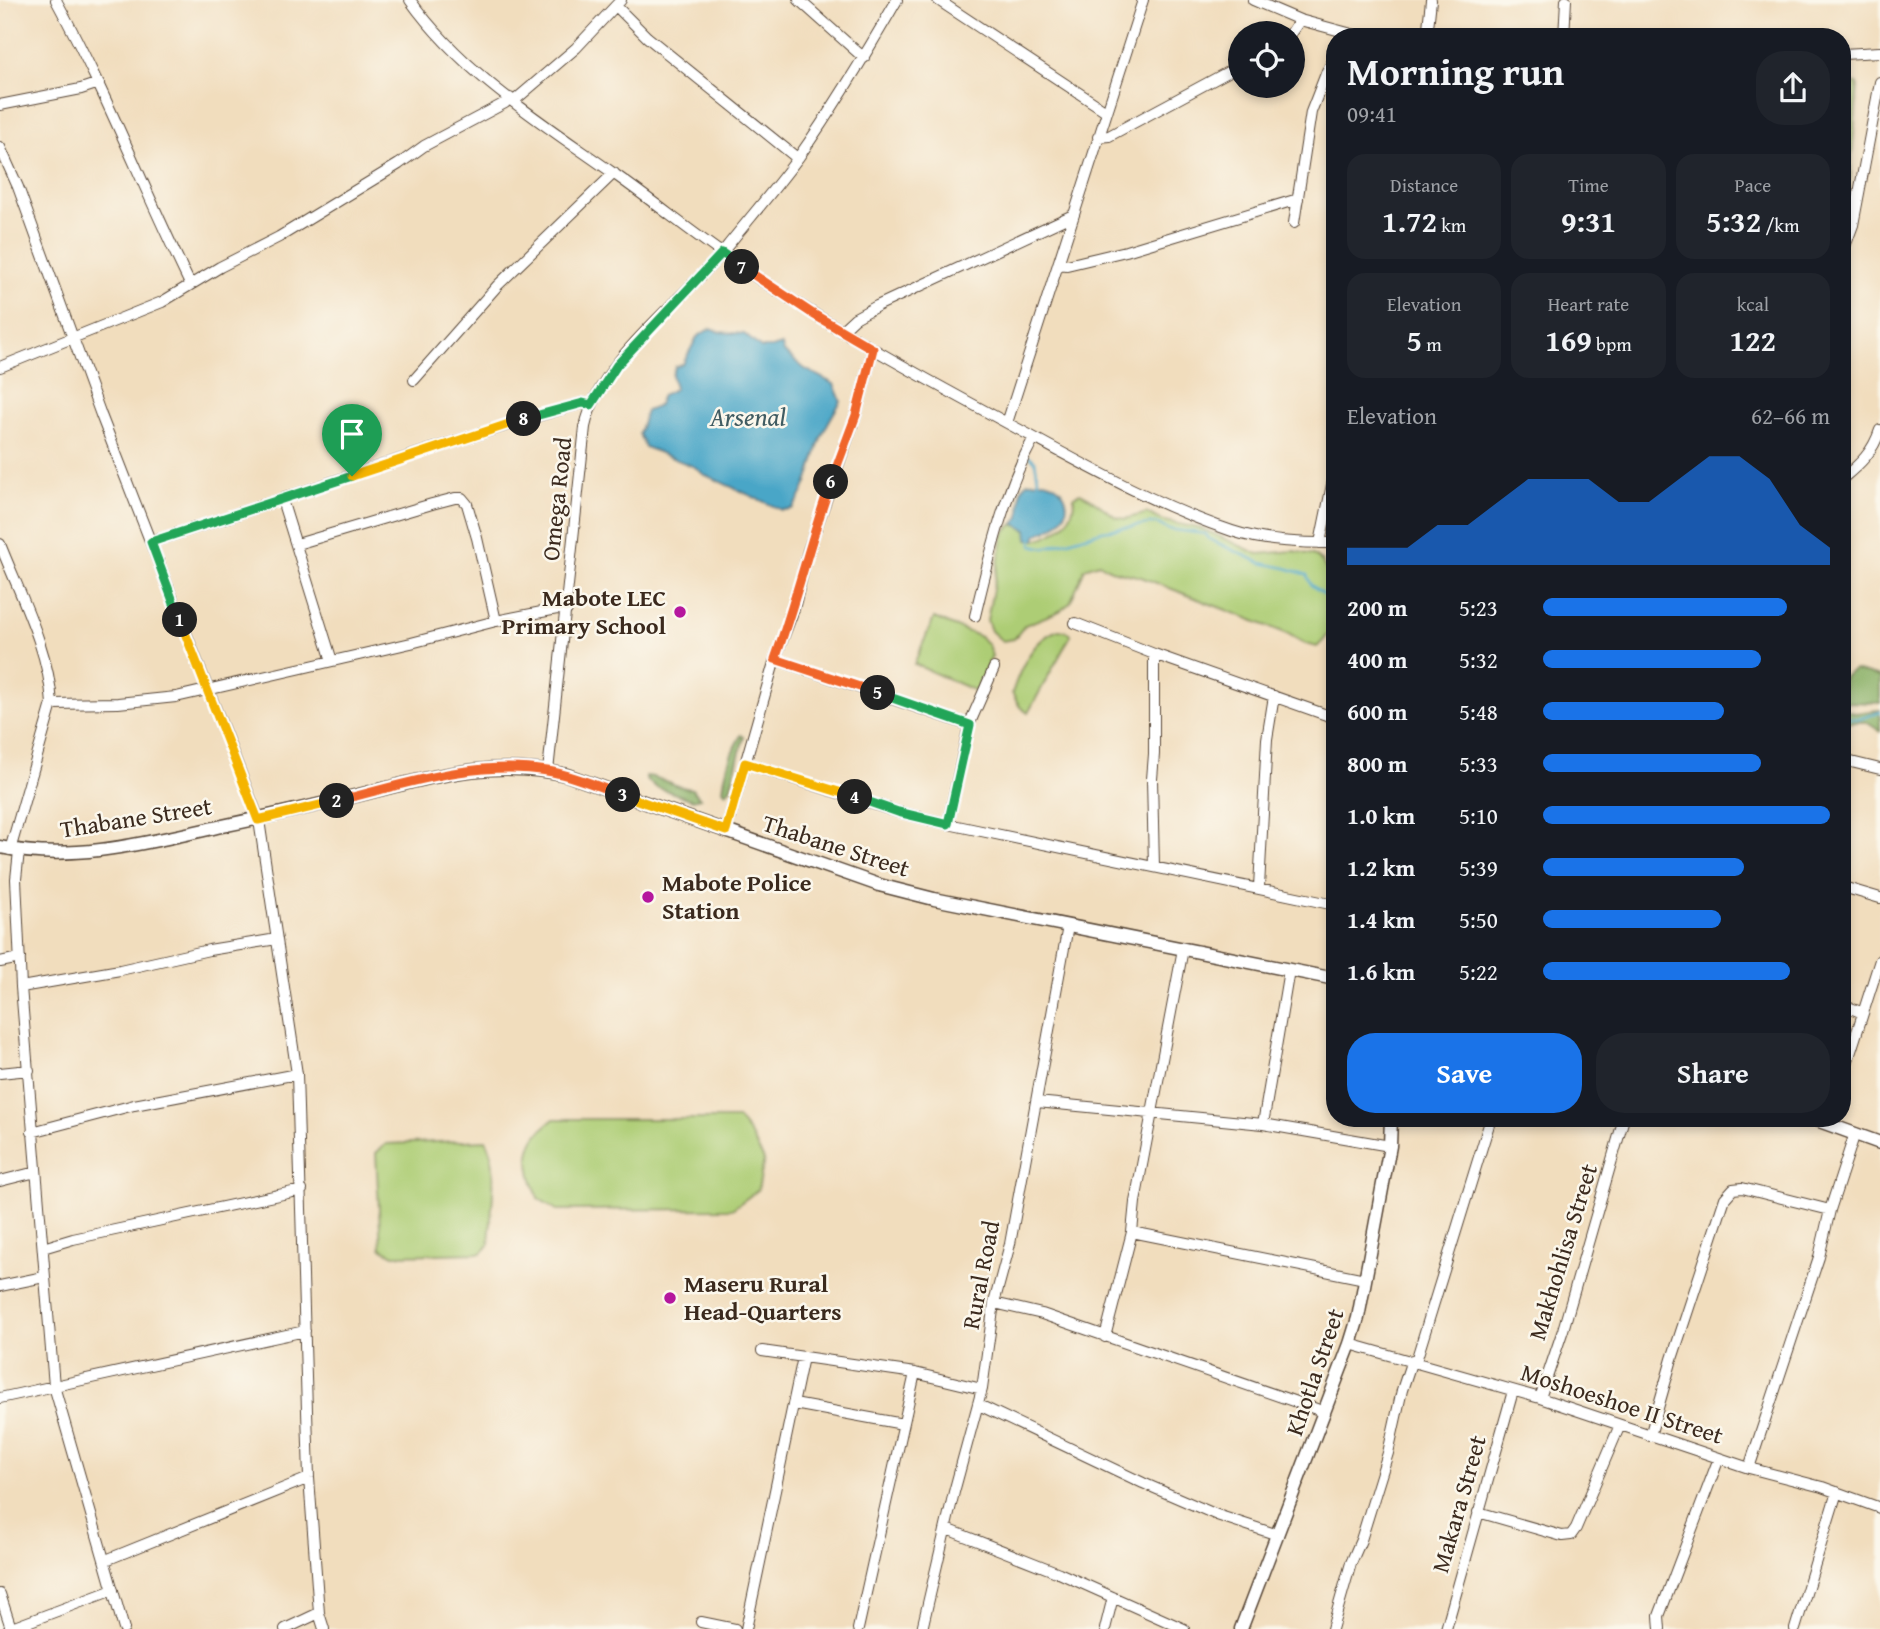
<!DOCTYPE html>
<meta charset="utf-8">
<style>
:root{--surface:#171b24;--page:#20242c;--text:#f1f3f6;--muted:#9ea1a6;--accent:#1a73e8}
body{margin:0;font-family:"Gentium Book Plus",serif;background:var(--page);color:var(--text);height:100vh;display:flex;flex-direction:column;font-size:26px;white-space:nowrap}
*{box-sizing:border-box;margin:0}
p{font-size:23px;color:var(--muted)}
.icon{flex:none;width:38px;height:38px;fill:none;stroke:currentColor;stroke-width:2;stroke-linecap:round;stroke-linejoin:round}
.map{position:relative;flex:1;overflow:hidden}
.details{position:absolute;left:1326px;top:28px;width:525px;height:1099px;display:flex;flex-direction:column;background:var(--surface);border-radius:28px;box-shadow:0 4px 10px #0003}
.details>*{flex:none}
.controls{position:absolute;left:1228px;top:21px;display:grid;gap:14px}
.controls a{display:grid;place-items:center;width:77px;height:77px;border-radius:50%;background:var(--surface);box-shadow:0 4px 10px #0003;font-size:35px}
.pin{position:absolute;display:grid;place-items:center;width:60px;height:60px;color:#fff;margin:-72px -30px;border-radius:50% 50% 50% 0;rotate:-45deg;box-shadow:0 0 7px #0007}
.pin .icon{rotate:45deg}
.km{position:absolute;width:35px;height:35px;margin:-18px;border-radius:50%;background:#222;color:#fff;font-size:19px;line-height:35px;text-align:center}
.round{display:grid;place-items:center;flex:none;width:74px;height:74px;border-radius:28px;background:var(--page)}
.headline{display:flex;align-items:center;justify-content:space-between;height:119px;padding:0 21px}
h1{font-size:38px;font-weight:700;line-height:52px}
.figures{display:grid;grid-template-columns:repeat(3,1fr);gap:10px;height:119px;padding:7px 21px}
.figures div{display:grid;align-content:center;border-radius:18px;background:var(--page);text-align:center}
.figures b{font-size:30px;font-weight:700}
.figures small{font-size:19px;font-weight:400}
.figures p{font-size:19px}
.chart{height:196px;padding:14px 21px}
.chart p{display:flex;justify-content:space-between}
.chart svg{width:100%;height:126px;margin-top:7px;fill:var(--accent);opacity:.7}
.primary-button{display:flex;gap:14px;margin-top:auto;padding:14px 21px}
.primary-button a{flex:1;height:80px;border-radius:28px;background:var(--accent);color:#fff;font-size:28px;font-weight:700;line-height:80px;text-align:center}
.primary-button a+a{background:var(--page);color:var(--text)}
ul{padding:0 21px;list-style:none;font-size:23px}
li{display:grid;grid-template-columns:112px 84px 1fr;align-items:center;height:52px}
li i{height:18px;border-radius:9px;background:var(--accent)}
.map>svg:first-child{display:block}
.green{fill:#adcd75;stroke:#747c4a;stroke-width:2}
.forest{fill:#8ab066;stroke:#626d42;stroke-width:2}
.water{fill:#48a6c7;stroke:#426872;stroke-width:2}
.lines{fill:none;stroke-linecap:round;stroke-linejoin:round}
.stream{stroke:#48a6c7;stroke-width:2.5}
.minor-casing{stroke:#564536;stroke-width:12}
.tertiary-casing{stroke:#564536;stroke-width:15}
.minor{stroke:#fff;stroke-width:10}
.tertiary{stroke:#fff;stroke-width:12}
.split-1-casing{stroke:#fff;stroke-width:14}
.split-2-casing{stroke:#fff;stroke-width:14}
.split-3-casing{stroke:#fff;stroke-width:14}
.split-4-casing{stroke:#fff;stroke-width:14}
.split-5-casing{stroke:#fff;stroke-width:14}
.split-6-casing{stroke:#fff;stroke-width:14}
.split-7-casing{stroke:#fff;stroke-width:14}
.split-8-casing{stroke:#fff;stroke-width:14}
.split-9-casing{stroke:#fff;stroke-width:14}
.split-1{stroke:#22a559;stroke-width:9}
.split-2{stroke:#f5b400;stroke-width:9}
.split-3{stroke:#f0652b;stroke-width:9}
.split-4{stroke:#f5b400;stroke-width:9}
.split-5{stroke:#22a559;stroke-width:9}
.split-6{stroke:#f0652b;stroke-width:9}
.split-7{stroke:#f0652b;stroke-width:9}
.split-8{stroke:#22a559;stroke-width:9}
.split-9{stroke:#f5b400;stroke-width:9}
.poi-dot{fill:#b5179e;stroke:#fbf7ec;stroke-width:2.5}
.labels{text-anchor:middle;stroke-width:5;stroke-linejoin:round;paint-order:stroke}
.street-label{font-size:24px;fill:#3b2a1e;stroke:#fbf7ec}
.poi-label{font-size:24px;font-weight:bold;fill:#3b2a1e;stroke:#fbf7ec;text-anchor:start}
.water-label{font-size:26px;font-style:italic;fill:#405c62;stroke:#fbf7ec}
</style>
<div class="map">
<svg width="1880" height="1629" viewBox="0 0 1880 1629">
<rect width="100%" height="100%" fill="#fbf7ec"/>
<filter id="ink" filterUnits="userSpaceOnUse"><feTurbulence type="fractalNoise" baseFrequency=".0143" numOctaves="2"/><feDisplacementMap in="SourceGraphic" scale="14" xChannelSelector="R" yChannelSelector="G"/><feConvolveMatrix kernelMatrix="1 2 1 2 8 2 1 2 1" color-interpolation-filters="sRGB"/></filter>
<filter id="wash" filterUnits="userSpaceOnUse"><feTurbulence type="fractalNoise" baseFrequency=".00686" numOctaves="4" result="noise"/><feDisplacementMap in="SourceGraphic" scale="28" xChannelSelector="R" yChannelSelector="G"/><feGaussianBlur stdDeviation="1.57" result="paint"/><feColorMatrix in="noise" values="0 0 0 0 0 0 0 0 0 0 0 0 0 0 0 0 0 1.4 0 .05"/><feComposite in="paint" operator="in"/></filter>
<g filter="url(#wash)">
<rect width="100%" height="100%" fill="#f1ddbd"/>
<path class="green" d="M1843,83L1858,84L1846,230H1843Z
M1080,493L1090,498L1116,517L1125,519L1147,513L1164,521L1203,529L1258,554L1294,551L1313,555L1322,562L1328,573L1327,581L1331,593L1335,595C1335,619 1336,630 1317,647L1306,644L1288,634L1141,577L1111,570L1099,563L1085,568L1070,603L1060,611L1025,625L1014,639L1002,641L991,631L987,620L1003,537L1006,530L1014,524L1027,530L1036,540C1059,533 1075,521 1074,496Z
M934,618L981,637L988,645L992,656L975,691L914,664Z
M1059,630L1065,631L1071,635L1028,713L1020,707L1012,693C1020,669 1033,638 1059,630Z
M554,1119H738L750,1134L764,1160L758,1190L732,1209L557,1210L538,1198C526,1163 521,1143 554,1119Z
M486,1140C500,1163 490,1218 489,1245L482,1253L394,1255L381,1248L376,1153L386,1144Z"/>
<path class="forest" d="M1854,670L1880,677V703L1843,702V677Z
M1843,709L1855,713L1880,710V731L1866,722H1843Z
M741,735L744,737L730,789L726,793L723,790C725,772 731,751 741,735Z
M646,776C663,777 675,788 692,789L700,798L693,800L656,787L646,780Z"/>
<path class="water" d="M711,328L719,332L744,334L761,348H772L782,345L783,351L805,369L834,384L841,401C832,416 823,430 818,447C812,468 806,493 792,509L782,510L703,474L695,467L645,447L639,434L646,411L657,407L662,395L675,389L672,375L675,367L683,364L697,337Z
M1044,481C1066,486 1075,508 1057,524C1051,530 1043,532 1036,535V540L1028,539L1027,530L1014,524L1020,517L1021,490L1028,482Z"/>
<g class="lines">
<path class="stream" d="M1029,456L1035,461L1039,484
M1032,539V545L1045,548L1102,531L1156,523L1167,529L1206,534L1209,539L1261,563L1286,568L1307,575L1311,585L1335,602
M1843,717L1859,719L1880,712"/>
</g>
</g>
<g filter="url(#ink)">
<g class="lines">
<defs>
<path id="minor" d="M56,0C106,92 144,190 190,284
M410,0C462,73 541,122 613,173C664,209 712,249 764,282C846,336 933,383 1020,430C1088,467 1158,506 1232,531C1265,542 1301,543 1335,543
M799,0L864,58
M938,0L1106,111
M1253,0L1300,20L1363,37
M616,6L647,37L797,158
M1291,33L1300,20
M1427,37L1431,0
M1564,37L1566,0
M1843,54L1880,52
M514,101L576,48L621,0
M0,105L81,89L99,83
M1098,137L1109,136L1241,65
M0,147L18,187L101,415L259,820L297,1074L309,1478L319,1613L324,1629
M1294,223L1311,112L1327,71L1335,57
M1843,252L1853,225L1880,82
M1058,264L1067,265L1126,251L1298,199
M841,331L855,318L877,306L1073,215
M0,367L162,302L220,267L279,237L399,164L424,146L505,103L510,98
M414,380L498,285L614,173
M1007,423L1143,0
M1843,478C1860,464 1873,452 1880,430
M282,500L332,661
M151,542C295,496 437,444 583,403L591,405
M1320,543L1335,470
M0,544C20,595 49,649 52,704L10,850
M297,544L432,504L455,498H462L467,504L477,538L496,621
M975,616C989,558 1005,489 1034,438
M1075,623L1154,654L1335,718
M775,659L969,725
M52,704L118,703L176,697L411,643L496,621L557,609L567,610
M1843,760L1880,769
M745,763L898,812L948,824L1335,905
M548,771L585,427C600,357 682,303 725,249C749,219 775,189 798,158C834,107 866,54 897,0
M948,824L969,725L994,668
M726,831L775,659L794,609L808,551L856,415L873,349
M19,851L16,879L21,987L54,1386L124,1629
M1154,866L1152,779L1154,754V654
M1259,887L1267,739L1274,696
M1843,887L1880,898
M0,962L20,958
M21,987L120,970L209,950L277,939
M1843,1005L1863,1013
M0,1073L29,1070
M1843,1076L1880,960
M1037,1102L1263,1124L1390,1146
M1263,1124L1289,970
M32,1132L134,1105L297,1074
M0,1181L36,1172
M1132,1232L1365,1279
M43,1248L73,1239L302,1190
M0,1286L44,1277
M994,1303L1042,1314L1325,1412
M1105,1337L1132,1232L1135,1202L1183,949
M1350,1344L1540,1398L1749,1468L1822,1487L1880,1508
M762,1351L915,1373L982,1389
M1416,1361L1491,1118
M0,1398L305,1331
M1540,1398L1563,1330L1624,1118
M794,1404L903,1424
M979,1405L1143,1483L1217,1515L1278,1535
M1650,1436L1672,1359L1725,1198L1733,1189L1742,1188L1830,1210
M1749,1468L1819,1257L1830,1210L1855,1133
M1478,1512L1562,1536L1571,1535L1576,1528L1620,1425
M947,1529L1059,1573L1184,1629
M106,1560L309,1478
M0,1594L11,1628
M701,1622L735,1629
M9,1629L113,1590
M285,1629L319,1613
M746,1629L803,1357
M858,1629L915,1373
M922,1629L954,1492L982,1389L994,1303L1010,1244L1068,926
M1105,1629L1113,1597
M1332,1629L1351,1563L1361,1540L1388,1453L1402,1390L1412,1360
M1446,1629L1513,1391
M1660,1629L1659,1616L1719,1458
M1795,1629L1837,1492"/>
<path id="tertiary" d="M0,847C73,863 150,842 222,826C270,816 319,805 367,793C439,775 493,759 567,775L879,885L934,899L1335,979
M1811,1118L1880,1143
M1241,1629L1350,1344L1358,1318L1390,1146L1391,1118"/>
</defs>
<use href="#minor" class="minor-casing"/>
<use href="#tertiary" class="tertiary-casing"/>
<use href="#minor" class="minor"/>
<use href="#tertiary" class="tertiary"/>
</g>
</g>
<g class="lines" filter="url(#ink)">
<defs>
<path id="split-1" d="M180,620L151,542L352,476"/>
<path id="split-2" d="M180,620L258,820L337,801"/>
<path id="split-3" d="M337,801C405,784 476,759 547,771C574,775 598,787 623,795"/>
<path id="split-4" d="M623,795L726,831L745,763L855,797"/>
<path id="split-5" d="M855,797L898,812L948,824L970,725L878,693"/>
<path id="split-6" d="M831,482C810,541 796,601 775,659L878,693"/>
<path id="split-7" d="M742,267L813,314L873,349L856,415L831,482"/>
<path id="split-8" d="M524,419L583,403L591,405L617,365L722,253L742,267"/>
<path id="split-9" d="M352,476L524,419"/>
</defs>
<use href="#split-1" class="split-1-casing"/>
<use href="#split-2" class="split-2-casing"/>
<use href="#split-3" class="split-3-casing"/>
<use href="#split-4" class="split-4-casing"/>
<use href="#split-5" class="split-5-casing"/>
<use href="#split-6" class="split-6-casing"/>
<use href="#split-7" class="split-7-casing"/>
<use href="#split-8" class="split-8-casing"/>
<use href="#split-9" class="split-9-casing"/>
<use href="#split-1" class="split-1"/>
<use href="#split-2" class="split-2"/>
<use href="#split-3" class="split-3"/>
<use href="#split-4" class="split-4"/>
<use href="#split-5" class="split-5"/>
<use href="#split-6" class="split-6"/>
<use href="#split-7" class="split-7"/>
<use href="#split-8" class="split-8"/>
<use href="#split-9" class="split-9"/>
</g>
<g class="poi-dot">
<circle cx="680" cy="612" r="7"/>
<circle cx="648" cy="897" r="7"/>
<circle cx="670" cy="1298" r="7"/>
</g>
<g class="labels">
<g class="street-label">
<text transform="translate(557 499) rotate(-84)" y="8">Omega Road</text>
<text transform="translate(136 818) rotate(-9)" y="8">Thabane Street</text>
<text transform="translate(836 846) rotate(18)" y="8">Thabane Street</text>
<text transform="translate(1563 1252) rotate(-73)" y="8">Makhohlisa Street</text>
<text transform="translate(981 1275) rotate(-79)" y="8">Rural Road</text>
<text transform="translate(1315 1372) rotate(-71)" y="8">Khotla Street</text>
<text transform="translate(1622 1404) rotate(18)" y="8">Moshoeshoe II Street</text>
<text transform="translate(1459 1504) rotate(-74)" y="8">Makara Street</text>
</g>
<g class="poi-label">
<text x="666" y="606" text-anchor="end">Mabote LEC<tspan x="666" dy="28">Primary School</tspan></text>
<text x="662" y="891">Mabote Police<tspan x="662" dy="28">Station</tspan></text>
<text x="684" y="1292">Maseru Rural<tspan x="684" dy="28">Head-Quarters</tspan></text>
</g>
<g class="water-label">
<text x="748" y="426">Arsenal</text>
</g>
</g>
</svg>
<div class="controls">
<a><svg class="icon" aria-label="locate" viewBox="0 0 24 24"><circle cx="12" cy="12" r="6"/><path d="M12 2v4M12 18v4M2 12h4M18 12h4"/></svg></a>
</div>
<div class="pin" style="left:352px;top:476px;background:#1e9e55"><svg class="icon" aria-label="arrive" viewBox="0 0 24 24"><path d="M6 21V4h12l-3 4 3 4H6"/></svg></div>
<b class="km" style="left:180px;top:620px">1</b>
<b class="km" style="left:337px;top:801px">2</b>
<b class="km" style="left:623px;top:795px">3</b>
<b class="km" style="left:855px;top:797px">4</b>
<b class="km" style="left:878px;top:693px">5</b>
<b class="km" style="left:831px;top:482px">6</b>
<b class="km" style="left:742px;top:267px">7</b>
<b class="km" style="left:524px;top:419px">8</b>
<section class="details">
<div class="headline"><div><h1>Morning run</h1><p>09:41</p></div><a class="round"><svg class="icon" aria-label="share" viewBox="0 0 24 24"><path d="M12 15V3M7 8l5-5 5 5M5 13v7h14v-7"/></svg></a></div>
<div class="figures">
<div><p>Distance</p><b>1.72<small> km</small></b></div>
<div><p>Time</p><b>9:31</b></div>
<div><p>Pace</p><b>5:32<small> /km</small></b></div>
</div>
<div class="figures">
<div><p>Elevation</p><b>5<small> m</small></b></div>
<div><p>Heart rate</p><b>169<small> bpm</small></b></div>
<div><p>kcal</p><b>122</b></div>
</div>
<div class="chart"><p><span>Elevation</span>62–66 m</p>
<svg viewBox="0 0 160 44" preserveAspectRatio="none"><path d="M0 44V38L10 38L20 38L30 30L40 30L50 22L60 14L70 14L80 14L90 22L100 22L110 14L120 6L130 6L140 14L150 30L160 38V44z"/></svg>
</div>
<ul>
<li><b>200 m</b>5:23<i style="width:85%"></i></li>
<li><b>400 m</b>5:32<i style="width:76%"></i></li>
<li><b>600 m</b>5:48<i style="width:63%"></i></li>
<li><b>800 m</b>5:33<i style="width:76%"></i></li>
<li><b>1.0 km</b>5:10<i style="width:100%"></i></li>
<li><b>1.2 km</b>5:39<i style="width:70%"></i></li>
<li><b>1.4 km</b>5:50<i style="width:62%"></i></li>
<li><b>1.6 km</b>5:22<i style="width:86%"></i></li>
</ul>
<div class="primary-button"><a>Save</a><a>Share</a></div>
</section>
</div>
